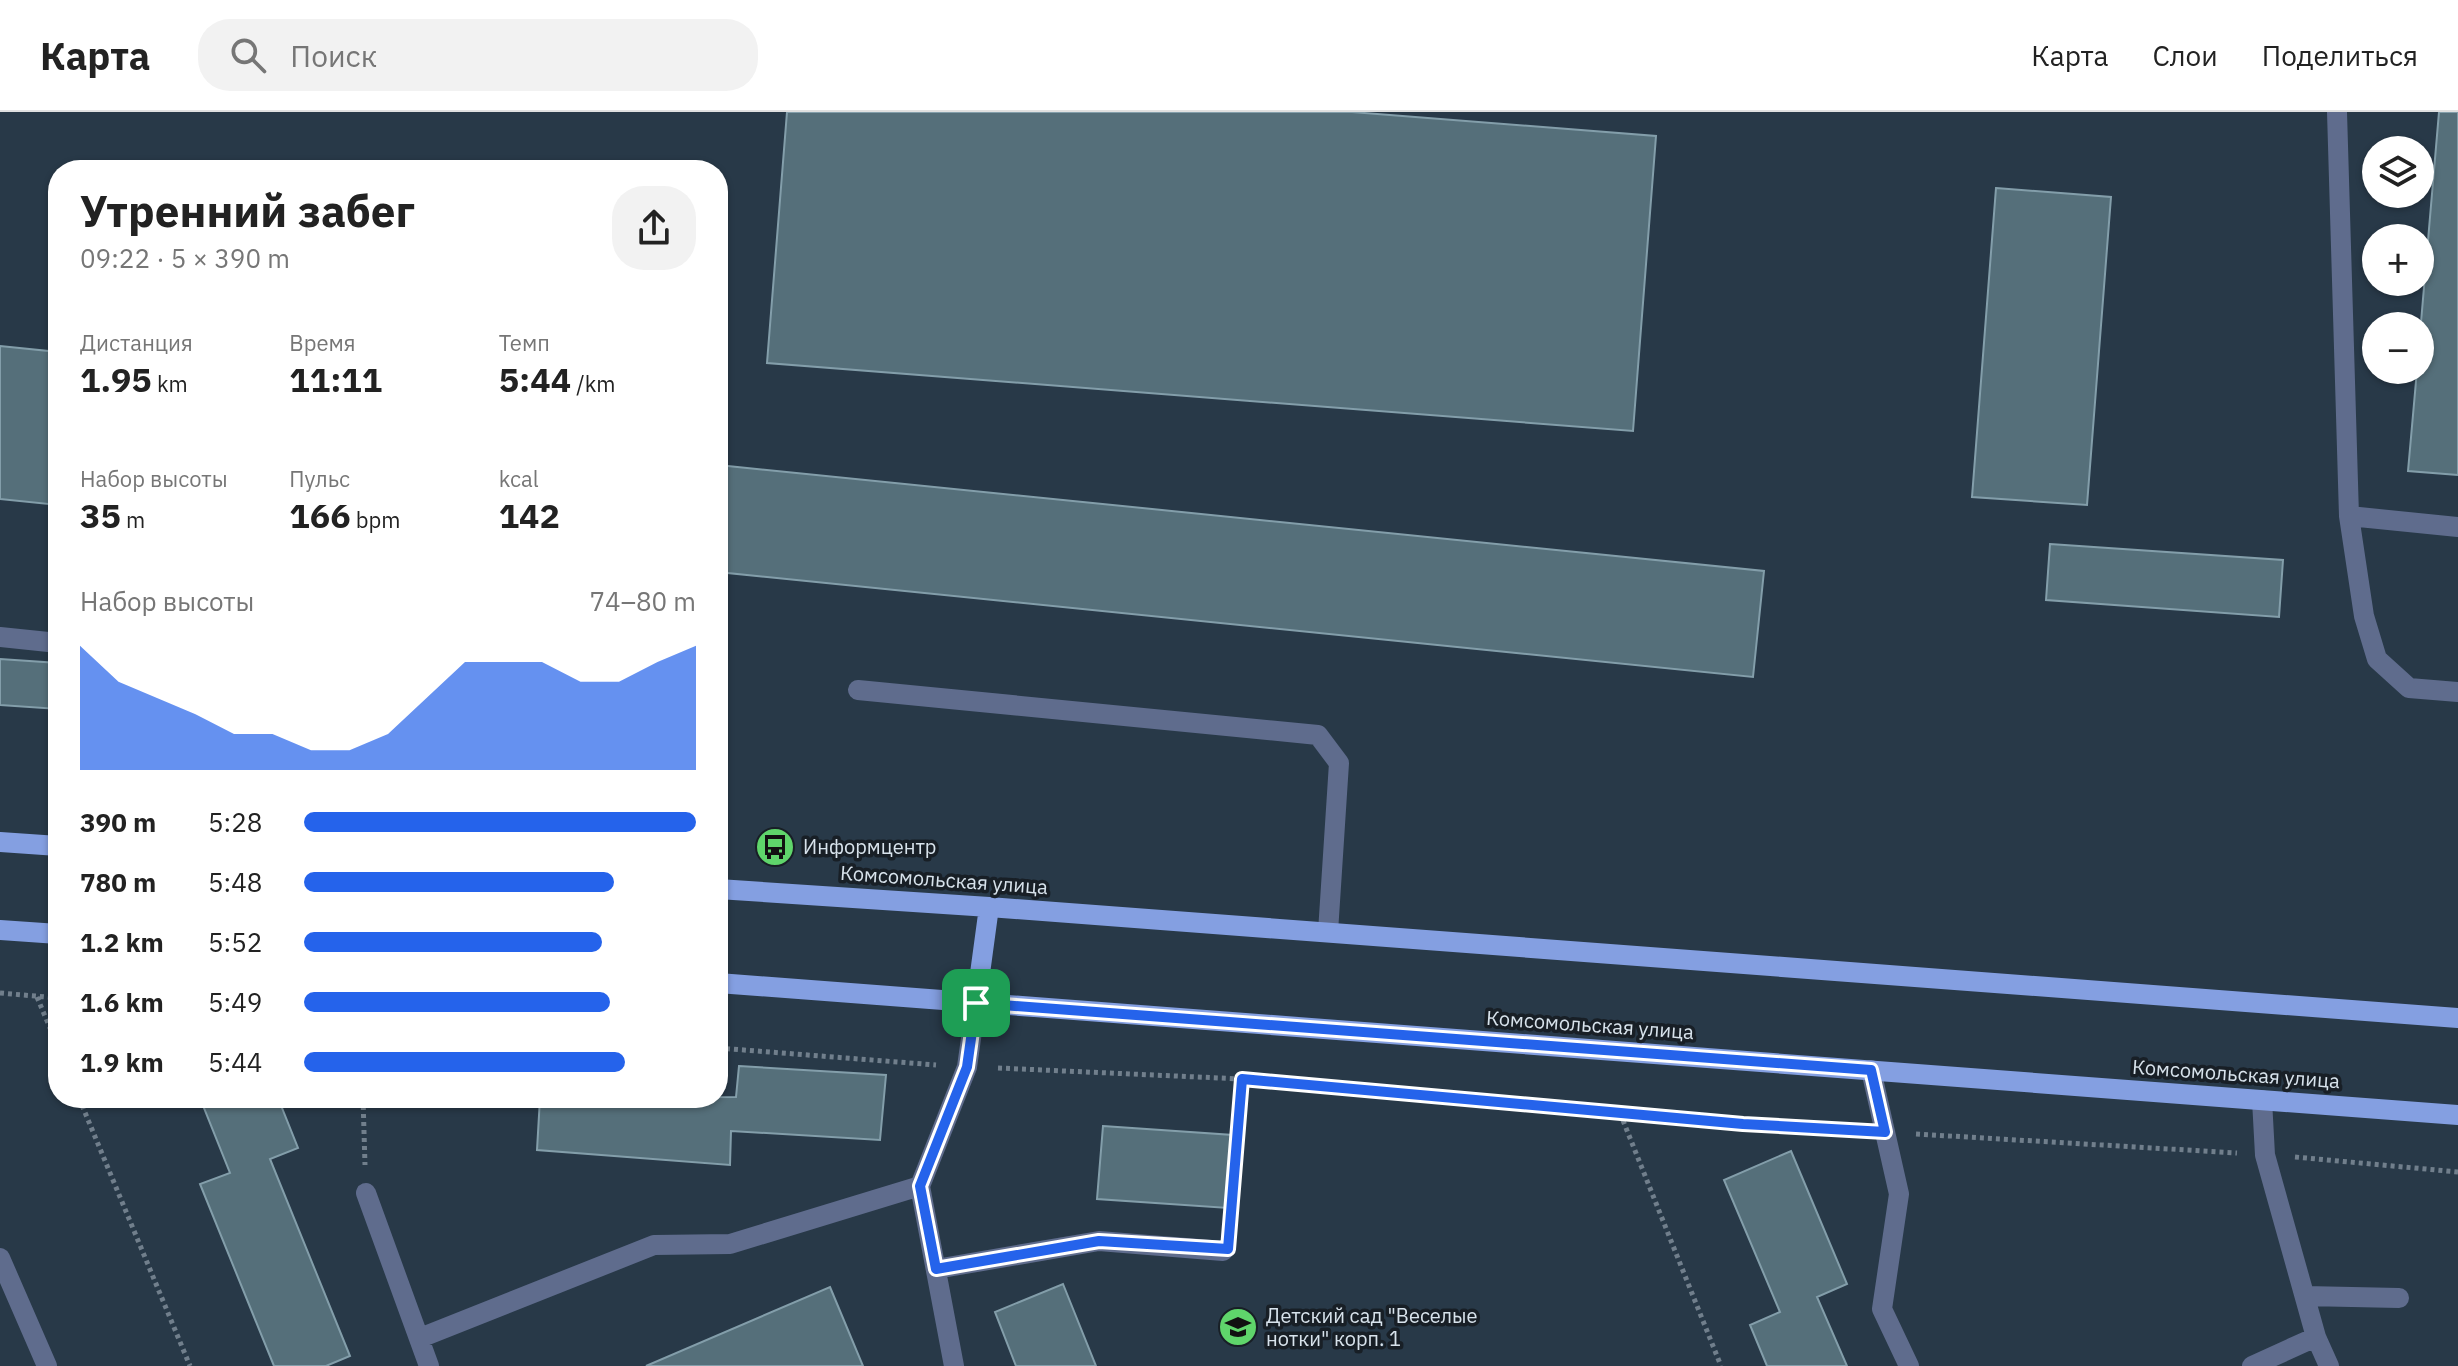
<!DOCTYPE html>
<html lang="ru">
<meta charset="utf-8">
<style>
:root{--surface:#fff;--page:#f2f2f2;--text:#222;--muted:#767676;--line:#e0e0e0;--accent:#2563eb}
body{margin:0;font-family:"IBM Plex Sans",sans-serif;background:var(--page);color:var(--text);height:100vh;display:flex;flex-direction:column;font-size:30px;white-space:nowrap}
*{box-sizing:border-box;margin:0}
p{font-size:26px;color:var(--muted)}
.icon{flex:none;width:44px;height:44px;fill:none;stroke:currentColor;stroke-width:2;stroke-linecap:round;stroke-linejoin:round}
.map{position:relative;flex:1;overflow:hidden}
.panel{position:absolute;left:48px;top:48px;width:680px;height:948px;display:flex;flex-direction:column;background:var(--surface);border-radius:32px;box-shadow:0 2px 6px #0004}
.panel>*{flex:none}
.controls{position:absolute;left:2362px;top:24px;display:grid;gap:16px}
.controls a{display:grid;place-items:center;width:72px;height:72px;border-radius:50%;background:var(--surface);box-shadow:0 2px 6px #0004;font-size:40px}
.pin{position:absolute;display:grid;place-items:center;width:68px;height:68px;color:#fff;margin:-34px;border-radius:16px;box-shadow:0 4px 12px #0006}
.round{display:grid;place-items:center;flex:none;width:84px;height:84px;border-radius:32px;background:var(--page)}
.overview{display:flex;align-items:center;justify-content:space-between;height:136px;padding:0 32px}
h1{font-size:44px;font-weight:700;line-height:60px}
.figures{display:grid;grid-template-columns:repeat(3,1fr);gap:12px;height:136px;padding:8px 32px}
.figures div{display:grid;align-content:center}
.figures b{font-size:34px;font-weight:700}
.figures small{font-size:22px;font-weight:400}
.figures p{font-size:22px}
.chart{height:224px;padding:16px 32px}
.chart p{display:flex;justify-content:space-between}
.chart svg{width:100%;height:144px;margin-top:8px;fill:var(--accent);opacity:.7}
ul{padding:0 32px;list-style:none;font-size:26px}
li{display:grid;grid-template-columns:128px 96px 1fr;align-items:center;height:60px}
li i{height:20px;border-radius:10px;background:var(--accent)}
header{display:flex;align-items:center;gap:48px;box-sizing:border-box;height:112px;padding:0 40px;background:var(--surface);border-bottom:2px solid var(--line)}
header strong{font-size:38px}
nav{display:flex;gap:44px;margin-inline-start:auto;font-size:28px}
.search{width:560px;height:72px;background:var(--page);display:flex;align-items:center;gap:20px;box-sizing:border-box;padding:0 28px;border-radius:32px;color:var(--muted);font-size:30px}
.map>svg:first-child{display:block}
.building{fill:#556f7a;stroke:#839eaa;stroke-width:2}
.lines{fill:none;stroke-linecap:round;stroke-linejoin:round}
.path{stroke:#717f8c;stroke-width:5;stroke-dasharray:4 4;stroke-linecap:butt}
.minor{stroke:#5f6c8d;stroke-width:20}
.major{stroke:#849fe1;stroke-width:20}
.route-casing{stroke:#fff;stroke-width:16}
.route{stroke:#2563eb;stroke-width:10}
.labels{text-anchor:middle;stroke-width:7;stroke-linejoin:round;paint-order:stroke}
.poi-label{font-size:20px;fill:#d8e3ec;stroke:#181f26;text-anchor:start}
.street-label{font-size:20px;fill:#d8e3ec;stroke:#181f26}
</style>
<header>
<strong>Карта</strong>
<div class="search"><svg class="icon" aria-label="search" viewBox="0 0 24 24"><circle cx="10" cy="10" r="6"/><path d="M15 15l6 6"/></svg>Поиск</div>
<nav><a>Карта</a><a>Слои</a><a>Поделиться</a></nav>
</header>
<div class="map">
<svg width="2458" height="1254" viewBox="0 0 2458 1254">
<rect width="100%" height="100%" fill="#283948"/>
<path class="building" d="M787,0H1352L1656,24L1633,319L767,251Z
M2439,0H2458V363L2408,359L2417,258H2420V222Z
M1996,76L2111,85L2087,393L1972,385Z
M0,234L58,240V393L0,387Z
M718,353L1764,459L1753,565L718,460Z
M2050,432L2283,448L2279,505L2046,488Z
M0,547L58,551V597L0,593Z
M739,954L886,963L880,1028L731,1019L730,1053L537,1038L540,986L736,985Z
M200,986H278L298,1036L270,1047L350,1244L326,1254H274L200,1072L230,1061Z
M1103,1014L1233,1023L1228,1096L1097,1087Z
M1791,1039L1847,1172L1817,1185L1847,1254H1767L1750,1213L1780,1200L1724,1068Z
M1063,1172L1096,1254H1016L995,1200Z
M830,1175L863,1254H646Z"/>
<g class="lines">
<path class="path" d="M0,881L58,886
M37,885L58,935
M718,936L936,953
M998,956L1242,967L1743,1012L1854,1019
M79,986L190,1254
M363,986L365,1053
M1620,1001L1721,1254
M1916,1022L2237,1041
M2295,1045L2458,1060
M1232,1110L1242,967"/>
<path class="minor" d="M2337,0L2349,404L2458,415
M2349,404L2364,504L2377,547L2409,576L2458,580
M0,525L58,531
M858,578L1318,623L1339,651L1328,820
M1871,958L1899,1082L1882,1197L1909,1254
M2262,988L2265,1043L2316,1225L2329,1254
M366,1081L429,1254
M0,1146L47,1254
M936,1157L1099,1129L1223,1139
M2305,1184L2399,1186
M420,1226L654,1133L730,1132L920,1074
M954,1254L920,1074L967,955L976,891
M2252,1254L2316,1225"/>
<path class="major" d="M0,730L58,734
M718,777L989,795L2458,906
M0,818L58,822
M718,871L2458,1003
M976,891L989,795"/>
</g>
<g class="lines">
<defs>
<path id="route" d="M976,891L1871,958L1885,1020L1743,1012L1242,967L1228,1137L1099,1129L936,1157L920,1074L967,955Z"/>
</defs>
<use href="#route" class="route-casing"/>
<use href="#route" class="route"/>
</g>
<defs>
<symbol id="bus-disc" viewBox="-11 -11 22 22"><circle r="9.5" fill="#5fd56b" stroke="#181f26"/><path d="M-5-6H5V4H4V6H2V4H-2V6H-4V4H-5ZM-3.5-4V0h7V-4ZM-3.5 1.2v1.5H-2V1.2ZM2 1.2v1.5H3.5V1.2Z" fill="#111"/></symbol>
<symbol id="school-disc" viewBox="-11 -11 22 22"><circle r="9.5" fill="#5fd56b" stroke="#181f26"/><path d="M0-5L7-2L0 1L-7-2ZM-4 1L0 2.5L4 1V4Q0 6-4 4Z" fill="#111"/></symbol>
</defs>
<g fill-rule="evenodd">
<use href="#bus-disc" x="753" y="713" width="44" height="44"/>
<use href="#school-disc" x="1216" y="1193" width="44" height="44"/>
</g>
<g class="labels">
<g class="poi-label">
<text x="803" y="742">Информцентр</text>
<text x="1266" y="1211">Детский сад "Веселые<tspan x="1266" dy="23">нотки" корп. 1</tspan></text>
</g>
<g class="street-label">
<text transform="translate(944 768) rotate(4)" y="7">Комсомольская улица</text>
<text transform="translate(1590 913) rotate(4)" y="7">Комсомольская улица</text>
<text transform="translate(2236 962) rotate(4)" y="7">Комсомольская улица</text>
</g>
</g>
</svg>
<div class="controls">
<a><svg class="icon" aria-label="layers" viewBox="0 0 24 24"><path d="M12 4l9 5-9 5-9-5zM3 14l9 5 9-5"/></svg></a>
<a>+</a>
<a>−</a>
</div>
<div class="pin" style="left:976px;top:891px;background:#1e9e55"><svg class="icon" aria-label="arrive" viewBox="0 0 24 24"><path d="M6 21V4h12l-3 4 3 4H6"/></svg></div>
<section class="panel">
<div class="overview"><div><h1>Утренний забег</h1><p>09:22 · 5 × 390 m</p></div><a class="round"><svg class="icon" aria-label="share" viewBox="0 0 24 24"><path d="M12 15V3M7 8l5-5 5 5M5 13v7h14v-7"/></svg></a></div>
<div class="figures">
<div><p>Дистанция</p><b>1.95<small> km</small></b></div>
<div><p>Время</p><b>11:11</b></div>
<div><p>Темп</p><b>5:44<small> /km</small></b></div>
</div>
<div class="figures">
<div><p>Набор высоты</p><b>35<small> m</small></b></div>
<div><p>Пульс</p><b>166<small> bpm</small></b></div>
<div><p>kcal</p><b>142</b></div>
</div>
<div class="chart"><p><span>Набор высоты</span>74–80 m</p>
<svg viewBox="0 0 160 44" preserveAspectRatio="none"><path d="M0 44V6L10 17L20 22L30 27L40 33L50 33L60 38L70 38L80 33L90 22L100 11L110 11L120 11L130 17L140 17L150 11L160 6V44z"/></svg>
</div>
<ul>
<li><b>390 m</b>5:28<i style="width:100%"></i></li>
<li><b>780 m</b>5:48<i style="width:79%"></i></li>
<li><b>1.2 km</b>5:52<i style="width:76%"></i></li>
<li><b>1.6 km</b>5:49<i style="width:78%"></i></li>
<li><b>1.9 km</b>5:44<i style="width:82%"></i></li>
</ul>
</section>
</div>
